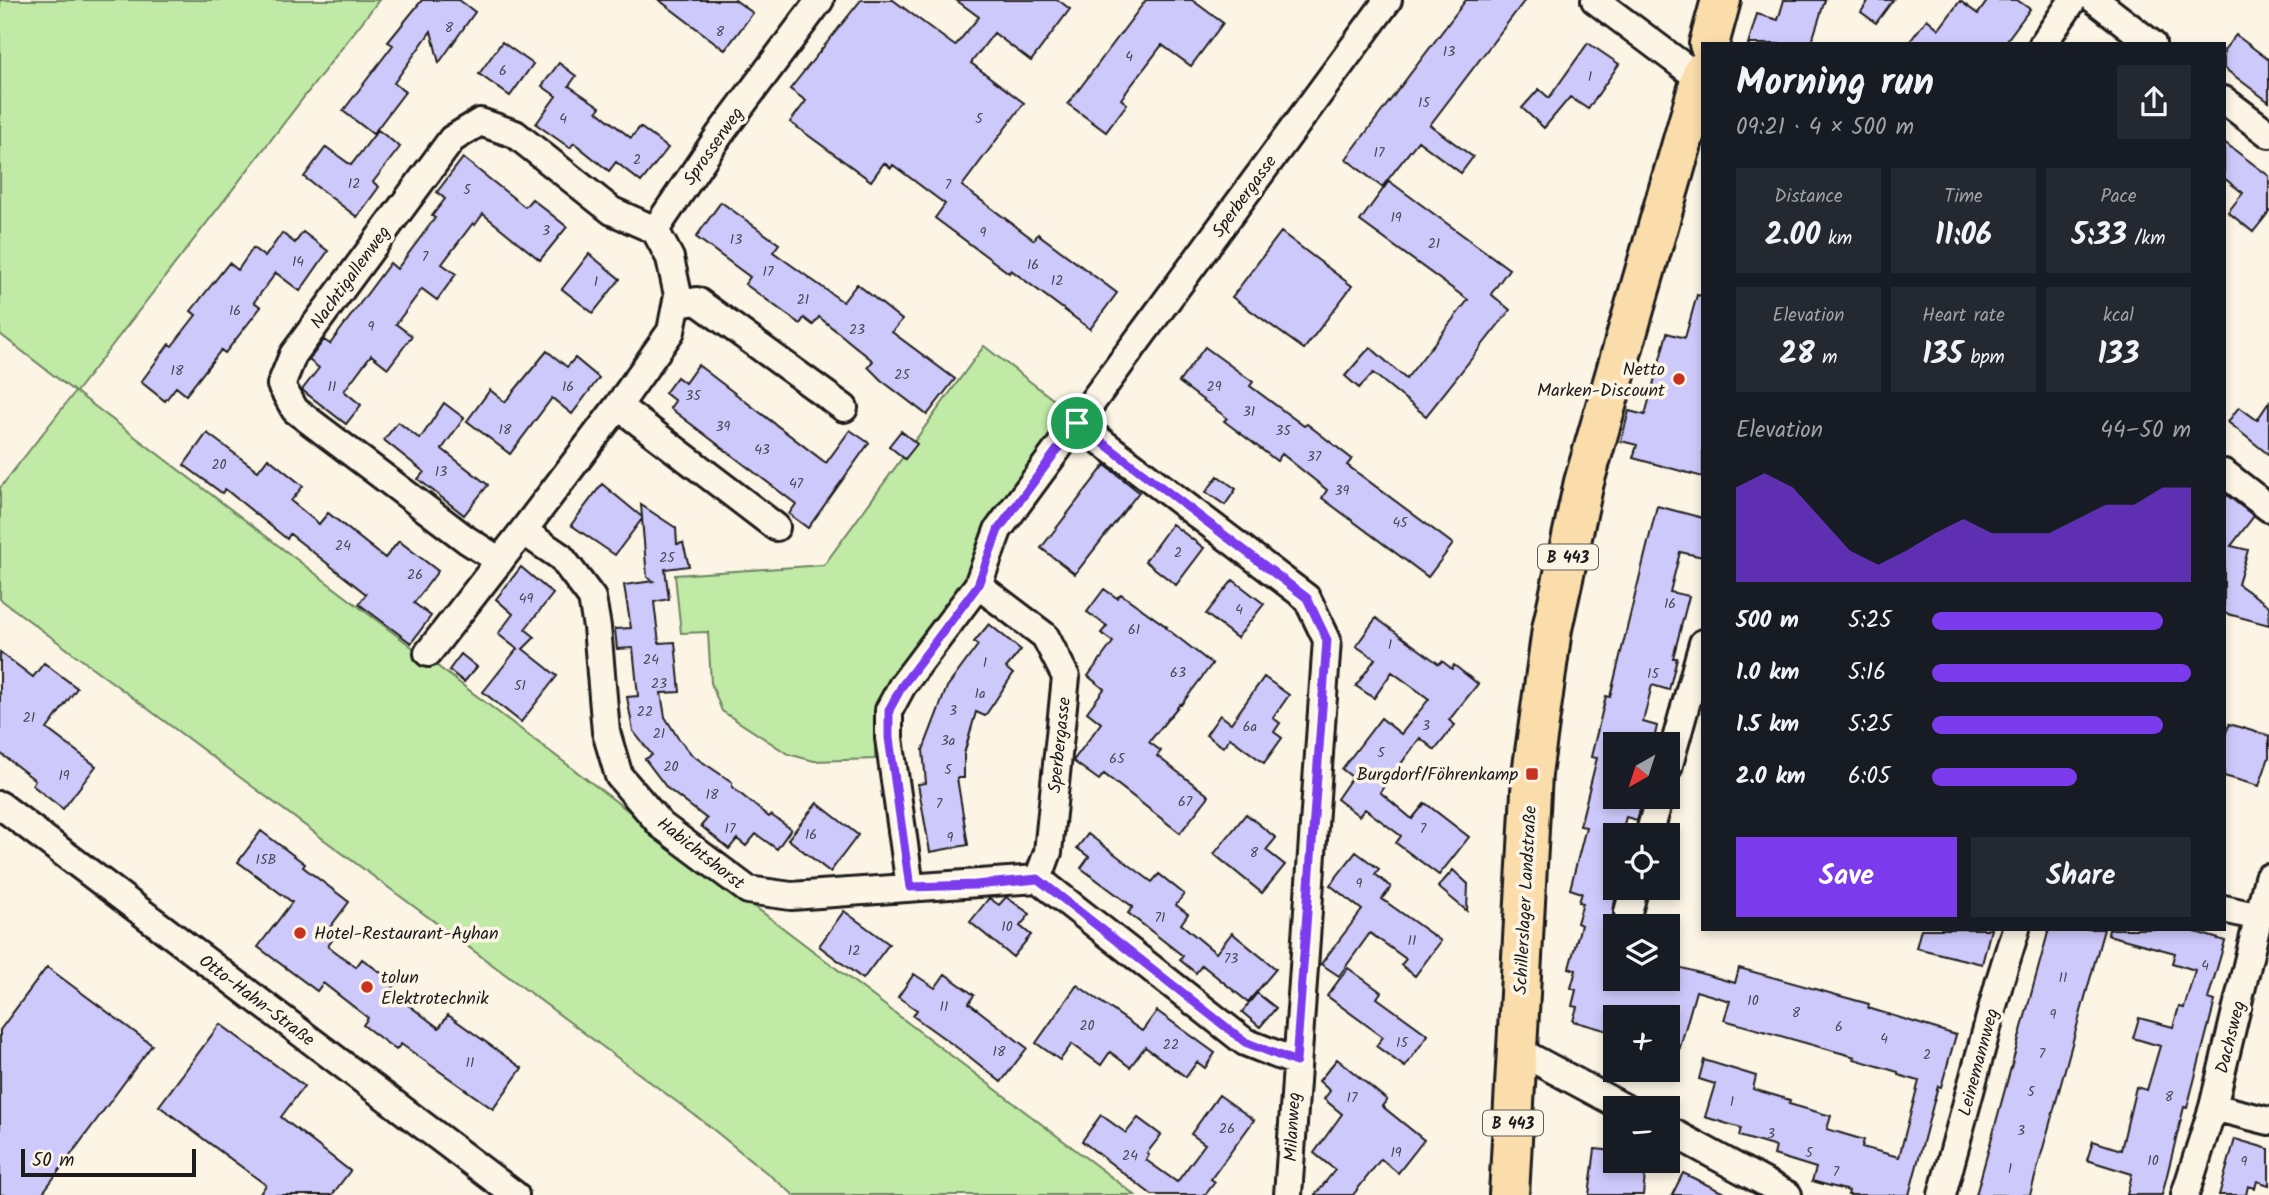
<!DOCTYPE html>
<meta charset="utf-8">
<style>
:root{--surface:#171b24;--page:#242831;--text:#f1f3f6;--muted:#9ea1a6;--accent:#7c3aed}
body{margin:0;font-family:Kalam,sans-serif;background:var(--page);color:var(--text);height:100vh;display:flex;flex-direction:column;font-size:26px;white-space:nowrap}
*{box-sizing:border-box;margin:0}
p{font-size:23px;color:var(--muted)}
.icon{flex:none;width:38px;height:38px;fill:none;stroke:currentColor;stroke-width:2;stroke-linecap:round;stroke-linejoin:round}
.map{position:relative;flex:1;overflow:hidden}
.sheet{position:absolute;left:1701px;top:42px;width:525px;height:889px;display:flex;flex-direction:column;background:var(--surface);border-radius:0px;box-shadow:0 4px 10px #0003}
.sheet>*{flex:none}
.needle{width:46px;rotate:219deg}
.controls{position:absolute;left:1603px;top:732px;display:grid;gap:14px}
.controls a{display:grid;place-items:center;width:77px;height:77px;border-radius:0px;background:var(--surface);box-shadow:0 4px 10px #0003;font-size:35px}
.scale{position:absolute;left:21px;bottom:18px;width:175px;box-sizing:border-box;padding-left:7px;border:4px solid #1c1c1c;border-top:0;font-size:19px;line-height:24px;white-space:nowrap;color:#1c1c1c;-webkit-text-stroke:5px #fcf5e5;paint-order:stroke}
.pin{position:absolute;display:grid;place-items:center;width:60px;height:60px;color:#fff;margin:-30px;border:4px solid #fff;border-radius:50%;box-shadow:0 2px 7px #0007}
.round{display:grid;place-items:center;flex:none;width:74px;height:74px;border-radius:0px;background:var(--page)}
.head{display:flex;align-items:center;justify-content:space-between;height:119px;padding:0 35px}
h1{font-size:38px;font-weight:800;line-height:52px}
.figures{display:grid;grid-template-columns:repeat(3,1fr);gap:10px;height:119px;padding:7px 35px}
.figures div{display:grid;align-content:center;border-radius:0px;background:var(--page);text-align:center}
.figures b{font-size:30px;font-weight:800}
.figures small{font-size:19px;font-weight:400}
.figures p{font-size:19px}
.chart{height:196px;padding:14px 35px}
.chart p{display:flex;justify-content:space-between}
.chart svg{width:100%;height:126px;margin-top:7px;fill:var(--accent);opacity:.7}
.action{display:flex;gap:14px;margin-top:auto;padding:14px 35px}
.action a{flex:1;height:80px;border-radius:0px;background:var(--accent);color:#fff;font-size:28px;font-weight:800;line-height:80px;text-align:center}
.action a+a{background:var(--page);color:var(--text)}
ul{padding:0 35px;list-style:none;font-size:23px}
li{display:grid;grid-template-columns:112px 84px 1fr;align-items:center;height:52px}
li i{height:18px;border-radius:9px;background:var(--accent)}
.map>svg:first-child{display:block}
.green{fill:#c0eaa6;stroke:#6e8361;stroke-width:2}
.building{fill:#cec9fb;stroke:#1c1c1c;stroke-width:2}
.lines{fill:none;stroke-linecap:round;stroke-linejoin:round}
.minor-casing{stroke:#1c1c1c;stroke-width:32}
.primary-casing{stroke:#1c1c1c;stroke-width:44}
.minor{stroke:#fcf5e5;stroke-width:26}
.primary{stroke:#fbddab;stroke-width:38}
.route-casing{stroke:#fff;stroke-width:14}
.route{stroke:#7c3aed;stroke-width:9}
.poi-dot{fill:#c8321e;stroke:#fcf5e5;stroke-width:2.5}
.labels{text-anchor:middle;stroke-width:7;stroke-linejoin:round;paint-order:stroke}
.number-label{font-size:14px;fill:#484754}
.shield{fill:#fcf5e5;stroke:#5f5d58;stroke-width:2}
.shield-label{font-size:16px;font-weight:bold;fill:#1c1c1c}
.street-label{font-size:18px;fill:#1c1c1c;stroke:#fcf5e5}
.poi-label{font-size:18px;fill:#1c1c1c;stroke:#fcf5e5;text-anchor:end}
</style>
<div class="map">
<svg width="2269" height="1195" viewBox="0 0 2269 1195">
<rect width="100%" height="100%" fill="#fcf5e5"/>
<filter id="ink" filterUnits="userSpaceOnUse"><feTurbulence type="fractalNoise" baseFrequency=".0143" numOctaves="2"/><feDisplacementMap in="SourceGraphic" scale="14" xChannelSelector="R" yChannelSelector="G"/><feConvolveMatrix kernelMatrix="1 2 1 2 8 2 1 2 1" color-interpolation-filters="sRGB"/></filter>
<g filter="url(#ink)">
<path class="green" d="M0,0H379L76,392L1135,1195H794L704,1122L0,599V488L75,392L0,334Z
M984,346L1072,414L985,553L876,713L875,759L814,761L788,754L722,711L711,683L708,632L681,633L675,575L824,565Z"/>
<path class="building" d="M422,0H459L475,12L439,63L431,31L394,83L405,92L373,134L343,111L393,45L388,42Z
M659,0H735L753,13L725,50Z
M861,0H893L955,46L979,17L956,0H1058L1070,9L1031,61L994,33L971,63L1024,103L962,186L1034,240L1038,234L1117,293L1090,329L1011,270L1009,273L935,218L945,204L893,165L891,168L884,163L871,181L790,122L806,101L790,89Z
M1146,0H1192L1223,23L1191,66L1162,45L1121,99L1127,104L1106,132L1068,104Z
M1466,0H1525L1430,125L1473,157L1461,173L1418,141L1382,187L1346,159Z
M1784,0H1825L1811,44H1748L1757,14L1778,20Z
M1869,0H1893L1876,23L1861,12Z
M1988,0H2017L2030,9L2004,44H1908L1927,19L1939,29L1960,1L1978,14Z
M2236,35L2269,60V102L2224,68V50Z
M502,42L533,64L510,96L479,74Z
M1588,43L1619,64L1588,109L1570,97L1544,128L1522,108L1539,89L1549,98Z
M559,63L576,76L569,86L600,107L597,111L631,138L640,127L668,148L641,182L616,162L609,171L574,143L570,148L536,124L556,96L542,86Z
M378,130L400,147L373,182L379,187L357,217L304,177L326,147L351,165Z
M2224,142L2269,176V212L2253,232L2228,212L2243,193L2224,178Z
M463,158L525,207L532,199L567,227L540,260L483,214L475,225L473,223L442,264L456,274L437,300L422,289L396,324L412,336L388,368L371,355L344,391L361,405L346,424L302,390L319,368L309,360L324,340L330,344L390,263L397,269L435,218L432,216L445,199L437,192Z
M1389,181L1509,269L1491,294L1510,310L1426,416L1373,373L1359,388L1345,376L1370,347L1406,379L1468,300L1360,221Z
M721,202L779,244L773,252L843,302L857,284L902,320L892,332L955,379L927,415L881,380L868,367L873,361L819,317L813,325L804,318L800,324L745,284L750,277L696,237Z
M303,232L328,251L300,291L276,273L254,302L261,307L225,353L221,350L186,395L176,387L165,401L141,382L169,344L172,346L196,315L191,311L229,263L238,270L253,248L265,257L282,233L295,243Z
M1281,232L1352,286L1304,349L1232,297Z
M589,254L620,279L593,313L562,289Z
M1697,295L1703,296V477L1633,458L1637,445L1621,441L1629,411L1645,415L1667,333L1685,338Z
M1205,347L1253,382L1250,386L1304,426L1307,424L1352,459L1347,465L1453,544L1428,577L1322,498L1327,490L1282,454L1277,461L1224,421L1227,418L1179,382Z
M547,351L567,367L575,358L599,378L572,414L552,398L510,454L467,421L490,390L505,402Z
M698,365L826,463L850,430L869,443L808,528L789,514L796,504L670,408L675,401L665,393L677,377L685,383Z
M2269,402V455L2228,422L2239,407L2257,420Z
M444,403L464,418L442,449L488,485L464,515L418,479L424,472L384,440L398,422L420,439Z
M901,431L917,444L905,459L889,446Z
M207,433L258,471L268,458L303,486L291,501L319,524L328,513L385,558L399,541L438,571L414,603L431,616L411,643L359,604L366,594L290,534L287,539L225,489L222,493L184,465Z
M1105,465L1139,492L1075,574L1041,548Z
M1218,476L1236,489L1225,505L1206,492Z
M602,484L642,517L641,505L676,528L677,544L683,543L689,566L665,569L669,599L654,602L659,643L675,642L680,692L661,693L665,717L678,738L692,755L732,782V787L769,817L771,815L791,829L777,849L756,834L746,846L737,839L729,849L701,826L707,819L667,788L645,759L652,755L633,731L627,697L638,696L633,648L617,649L615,629L631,628L624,585L653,581L647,577L642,519L615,555L571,525Z
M2224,493L2254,516L2231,546L2248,550L2238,584L2269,606V625L2224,613Z
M1657,506L1703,518V557L1680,552L1670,592L1689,596L1673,658H1677L1669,690L1652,685L1643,722L1657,726L1653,744H1615V796H1644L1637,820L1626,817L1621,835H1615V899L1613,915L1615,921V978H1668V964L1735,983L1739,968L1869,1004L1868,1008L1956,1035L1941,1087L1938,1086L1909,1195H1848L1849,1191L1812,1181L1816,1168L1774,1155L1776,1147L1739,1136L1741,1128L1705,1117L1715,1084L1699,1079L1704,1060L1756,1076L1753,1089L1790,1100L1789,1104L1831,1116L1827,1129L1864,1140L1862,1147L1899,1157L1919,1081L1898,1075V1072L1854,1059L1855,1057L1724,1020L1730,1001L1696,991L1673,1072L1668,1071V1017H1615V1033L1573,1021L1577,1007L1572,1006L1576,990L1571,988L1576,970L1569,968L1581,925L1577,923L1583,903L1579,902L1582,893L1570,889L1586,827L1580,826L1597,758L1591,757L1606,696L1610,697Z
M1172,524L1204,548L1176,585L1145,561Z
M521,567L553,594L525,629L535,637L523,649L557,676L521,722L483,692L517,649L498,634L513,614L496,599Z
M1233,580L1264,604L1237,638L1206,614Z
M1104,589L1117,598L1121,594L1167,627L1166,628L1212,664L1181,705L1180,704L1149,742L1161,751L1157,756L1209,796L1180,833L1104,774L1099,780L1073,761L1101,723L1087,712L1104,689L1088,676L1113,642L1101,633L1107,626L1087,612Z
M1376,618L1439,664L1442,661L1452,669L1454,665L1478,684L1449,720L1455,725L1435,750L1420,738L1380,792L1412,819L1425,803L1469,837L1439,875L1396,843L1401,836L1365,809L1359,816L1337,799L1352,777L1342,769L1381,718L1401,734L1429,699L1392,672L1374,698L1356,686L1375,659L1356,646Z
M989,624L1021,650L1006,668L1013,674L985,716L976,712L964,754V778H957L968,845L930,852L918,784L926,783L923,750L947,687L978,645L974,642Z
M0,652L33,677L44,663L77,688L47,729L96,766L63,809L32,785L35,780L0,753Z
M461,654L477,667L464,682L449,670Z
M1264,677L1289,695L1273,718L1280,723L1274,732L1282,738L1264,763L1230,738L1223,747L1206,735L1220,715L1231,723Z
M2229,724L2269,736V757L2259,786L2224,776V739Z
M817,803L858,835L830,872L788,839Z
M1246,814L1276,838L1266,850L1285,865L1262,893L1214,854Z
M261,831L305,864L303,867L349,902L328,930L336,935L328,946L356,967L362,959L396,984L390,991L439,1028L448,1015L522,1068L493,1109L401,1044L396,1050L363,1025L368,1018L323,983L317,991L258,947L292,902L238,862Z
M1088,834L1152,882L1159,874L1184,894L1176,905L1188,914L1181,924L1216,953L1232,933L1276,969L1248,1002L1202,965L1196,973L1180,960L1183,956L1128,913L1133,907L1081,868L1089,857L1077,848Z
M1356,852L1379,869L1375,874L1391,887L1382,899L1441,941L1415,976L1401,965L1406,959L1370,933L1339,976L1321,964L1362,910L1330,885Z
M1453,870L1468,884L1467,911L1438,887Z
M1006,897L1030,914L1020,926L1031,935L1013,957L970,922L989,898L999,905Z
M844,911L889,944L863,979L819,946Z
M1921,929H1991L1982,964L1916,948Z
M2049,929H2104L2030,1195H1976Z
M2109,929H2186L2225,941L2208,999L2215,1001L2187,1108L2184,1107L2162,1195H2127L2132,1174L2087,1160L2093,1141L2121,1150L2136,1087L2147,1090L2160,1046L2133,1038L2139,1018L2173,1027L2179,1007L2184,1008L2195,970L2172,963L2175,953L2108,935Z
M47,967L152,1045L41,1195H0V1030Z
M1348,968L1381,992L1377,998L1428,1035L1405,1067L1376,1046L1383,1037L1327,996Z
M914,974L935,988L945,974L974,995L969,1003L1027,1048L1001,1082L966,1054L913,1016L917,1010L898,997Z
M1077,985L1142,1031L1157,1011L1215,1053L1205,1068L1197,1062L1186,1077L1145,1047L1130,1067L1110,1052L1101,1065L1072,1044L1060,1060L1036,1043Z
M1257,993L1276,1008L1260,1027L1242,1012Z
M220,1024L304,1086L281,1117L350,1171L332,1195H259L266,1185L159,1106Z
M1337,1059L1387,1100L1382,1106L1424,1140L1398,1173L1381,1159L1353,1195H1315L1335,1170L1314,1153L1342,1114L1324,1099L1330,1091L1319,1081Z
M1219,1095L1254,1120L1211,1179L1215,1182L1205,1195H1152L1082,1141L1101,1115L1126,1133L1138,1118L1161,1135L1147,1153L1149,1155L1146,1160L1177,1182L1205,1144L1191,1134Z
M2235,1139L2269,1149V1185L2257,1181L2255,1188L2248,1186L2246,1195H2219Z
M1595,1149L1615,1151V1160H1628L1627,1173L1645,1175L1643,1195H1589Z
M1683,1173L1728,1195H1672Z"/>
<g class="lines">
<defs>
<path id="minor" d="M1595,0L1703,81
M2095,0L2152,44
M2043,44L2073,0
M2224,100L2269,134
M678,304L697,301L844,408
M618,406L776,527
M1077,423L1307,598L1327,640L1288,1195
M2224,473L2269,508
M523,531L561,557L592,598L597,627L606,732L619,776L661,825L748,890L791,896L1038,879
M500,561L467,540L295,410L281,385L293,355L452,139L480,122L515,134L612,211L655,230
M428,653L523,531L618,406L671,331L678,295L670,258L655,230L720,134L820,0
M1668,768L1703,643
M0,805L515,1195
M1649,835L1660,796
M910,887L889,738V710L902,686L978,585
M2224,909L2259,917
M1628,912L1635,887
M1517,1050L1625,1108
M1296,1062L1245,1042L1038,879L1048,852L1066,677L1045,636L978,585L998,530L1388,0
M2213,1107L2269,1121
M1668,1130L1788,1195
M1942,1195L2000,980L2016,929
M2185,1195L2213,1107L2268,878"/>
<path id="primary" d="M1709,44L1721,0
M1509,1195L1532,774L1552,629L1584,482L1703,71"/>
</defs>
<use href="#minor" class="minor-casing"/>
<use href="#primary" class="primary-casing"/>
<use href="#minor" class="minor"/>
<use href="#primary" class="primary"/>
</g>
</g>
<g class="lines" filter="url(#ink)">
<defs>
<path id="route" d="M1077,423L1307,598L1327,640L1296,1062L1245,1042L1038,879L975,885L910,887L889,738V710L902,686L978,585L998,530Z"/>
</defs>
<use href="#route" class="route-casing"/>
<use href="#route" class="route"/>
</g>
<g class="poi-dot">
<circle cx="1679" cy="379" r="7"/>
<rect x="1525" y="767" width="14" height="14" rx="3.5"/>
<circle cx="300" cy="933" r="7"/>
<circle cx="367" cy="987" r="7"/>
</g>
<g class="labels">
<g class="number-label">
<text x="449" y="32">8</text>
<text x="720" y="36">8</text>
<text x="1449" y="56">13</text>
<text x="1129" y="61">4</text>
<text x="503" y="75">6</text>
<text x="1590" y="81">1</text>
<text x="1424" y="107">15</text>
<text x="563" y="123">4</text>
<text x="979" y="123">5</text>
<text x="1379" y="157">17</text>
<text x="637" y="164">2</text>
<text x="354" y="188">12</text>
<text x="948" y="189">7</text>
<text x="467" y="194">5</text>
<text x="1396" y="222">19</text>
<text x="546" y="235">3</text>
<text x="983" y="237">9</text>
<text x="736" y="244">13</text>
<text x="1434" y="248">21</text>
<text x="425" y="261">7</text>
<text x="298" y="266">14</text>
<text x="1033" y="269">16</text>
<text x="768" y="276">17</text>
<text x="1057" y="285">12</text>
<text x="596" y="286">1</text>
<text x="803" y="304">21</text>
<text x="235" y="315">16</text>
<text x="371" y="331">9</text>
<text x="857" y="334">23</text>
<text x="177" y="375">18</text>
<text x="902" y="379">25</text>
<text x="332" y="391">11</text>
<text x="568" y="391">16</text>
<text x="1214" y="391">29</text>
<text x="693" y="400">35</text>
<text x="1249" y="416">31</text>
<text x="723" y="431">39</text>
<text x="505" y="434">18</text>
<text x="1283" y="435">35</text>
<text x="762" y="454">43</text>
<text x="1314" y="461">37</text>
<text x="219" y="469">20</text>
<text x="441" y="476">13</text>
<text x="796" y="488">47</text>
<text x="1342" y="495">39</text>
<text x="1400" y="527">45</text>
<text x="343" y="550">24</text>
<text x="1178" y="557">2</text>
<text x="667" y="562">25</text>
<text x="415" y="579">26</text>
<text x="526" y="603">49</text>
<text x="1670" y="608">16</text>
<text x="1239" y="614">4</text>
<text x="1134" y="634">61</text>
<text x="1390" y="649">1</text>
<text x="651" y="664">24</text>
<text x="985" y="667">1</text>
<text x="1178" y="677">63</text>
<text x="1653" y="678">15</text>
<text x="659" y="688">23</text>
<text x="520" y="690">51</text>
<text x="980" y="698">1a</text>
<text x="953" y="715">3</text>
<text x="645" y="716">22</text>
<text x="29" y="722">21</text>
<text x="1426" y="730">3</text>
<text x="1250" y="731">6a</text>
<text x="659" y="738">21</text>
<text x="948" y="745">3a</text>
<text x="1381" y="757">5</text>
<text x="1117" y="763">65</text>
<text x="671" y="771">20</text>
<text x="948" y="774">5</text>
<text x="64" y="780">19</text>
<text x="712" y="799">18</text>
<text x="1185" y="806">67</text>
<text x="939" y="808">7</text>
<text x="730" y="833">17</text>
<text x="1423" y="833">7</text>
<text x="811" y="839">16</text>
<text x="950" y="842">9</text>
<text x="1254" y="857">8</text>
<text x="266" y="864">15B</text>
<text x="1359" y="888">9</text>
<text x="1160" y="922">71</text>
<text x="1007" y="931">10</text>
<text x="1412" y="945">11</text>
<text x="854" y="955">12</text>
<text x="1231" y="963">73</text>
<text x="2205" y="970">4</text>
<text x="2063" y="982">11</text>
<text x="1753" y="1005">10</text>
<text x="944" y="1011">11</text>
<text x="1796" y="1017">8</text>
<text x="2053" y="1019">9</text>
<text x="1087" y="1030">20</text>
<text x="1839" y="1031">6</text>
<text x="1884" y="1043">4</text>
<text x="1402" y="1047">15</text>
<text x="1171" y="1049">22</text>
<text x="999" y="1056">18</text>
<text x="2042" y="1058">7</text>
<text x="1927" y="1059">2</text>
<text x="470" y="1067">11</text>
<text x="2031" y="1096">5</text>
<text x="2169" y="1101">8</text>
<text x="1352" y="1102">17</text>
<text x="1732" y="1106">1</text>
<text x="1227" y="1133">26</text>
<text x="2021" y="1135">3</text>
<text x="1771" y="1138">3</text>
<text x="1396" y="1157">19</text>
<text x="1809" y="1157">5</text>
<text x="1130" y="1160">24</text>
<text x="2153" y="1165">10</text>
<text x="2244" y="1166">9</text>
<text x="2010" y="1173">1</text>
<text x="1836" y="1176">7</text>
</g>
<g class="shield">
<rect x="1538" y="544.5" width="60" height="25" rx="5"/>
<rect x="1483" y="1110.5" width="60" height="25" rx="5"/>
</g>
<g class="shield-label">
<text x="1568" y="563">B 443</text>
<text x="1513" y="1129">B 443</text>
</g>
<g class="street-label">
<text transform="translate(713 146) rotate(-55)" y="6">Sprosserweg</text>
<text transform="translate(1244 196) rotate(-54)" y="6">Sperbergasse</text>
<text transform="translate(350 277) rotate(-54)" y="6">Nachtigallenweg</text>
<text transform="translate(1059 745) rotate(-84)" y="6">Sperbergasse</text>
<text transform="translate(701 853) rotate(38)" y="6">Habichtshorst</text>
<text transform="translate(1525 900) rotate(-87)" y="6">Schillerslager Landstraße</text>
<text transform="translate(257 1000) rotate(37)" y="6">Otto-Hahn-Straße</text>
<text transform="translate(2230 1037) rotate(-76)" y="6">Dachsweg</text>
<text transform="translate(1978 1062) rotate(-75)" y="6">Leinemannweg</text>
<text transform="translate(1292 1127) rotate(-87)" y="6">Milanweg</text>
</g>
<g class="poi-label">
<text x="1665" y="375">Netto<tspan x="1665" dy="21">Marken-Discount</tspan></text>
<text x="1518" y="780">Burgdorf/Föhrenkamp</text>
<text x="314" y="939" text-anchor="start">Hotel-Restaurant-Ayhan</text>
<text x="381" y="983" text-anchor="start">tolun<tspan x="381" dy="21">Elektrotechnik</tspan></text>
</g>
</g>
</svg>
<div class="controls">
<a><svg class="needle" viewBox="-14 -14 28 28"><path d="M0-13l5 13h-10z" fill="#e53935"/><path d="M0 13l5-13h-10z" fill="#9ea1a6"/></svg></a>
<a><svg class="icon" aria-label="locate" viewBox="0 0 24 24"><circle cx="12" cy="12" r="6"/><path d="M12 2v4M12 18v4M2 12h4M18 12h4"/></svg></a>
<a><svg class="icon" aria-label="layers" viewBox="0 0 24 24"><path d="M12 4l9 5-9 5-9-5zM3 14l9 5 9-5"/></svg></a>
<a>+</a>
<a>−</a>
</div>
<div class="scale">50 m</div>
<div class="pin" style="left:1077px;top:423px;background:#1e9e55"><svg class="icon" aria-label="arrive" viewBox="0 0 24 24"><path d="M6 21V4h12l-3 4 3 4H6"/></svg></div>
<section class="sheet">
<div class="head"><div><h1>Morning run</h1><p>09:21 · 4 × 500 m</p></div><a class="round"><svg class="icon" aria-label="share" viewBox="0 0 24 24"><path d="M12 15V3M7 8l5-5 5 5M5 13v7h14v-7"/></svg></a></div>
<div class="figures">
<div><p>Distance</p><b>2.00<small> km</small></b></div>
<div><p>Time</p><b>11:06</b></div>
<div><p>Pace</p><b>5:33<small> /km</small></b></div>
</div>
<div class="figures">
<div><p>Elevation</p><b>28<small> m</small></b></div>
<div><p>Heart rate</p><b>135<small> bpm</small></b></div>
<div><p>kcal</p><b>133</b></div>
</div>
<div class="chart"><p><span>Elevation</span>44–50 m</p>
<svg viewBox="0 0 160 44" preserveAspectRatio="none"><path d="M0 44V11L10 6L20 11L30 22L40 33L50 38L60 33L70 27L80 22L90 27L100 27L110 27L120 22L130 17L140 17L150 11L160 11V44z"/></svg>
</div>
<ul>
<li><b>500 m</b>5:25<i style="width:89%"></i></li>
<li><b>1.0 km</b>5:16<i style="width:100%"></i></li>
<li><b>1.5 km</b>5:25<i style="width:89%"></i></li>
<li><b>2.0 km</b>6:05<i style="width:56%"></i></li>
</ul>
<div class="action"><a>Save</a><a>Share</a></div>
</section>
</div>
